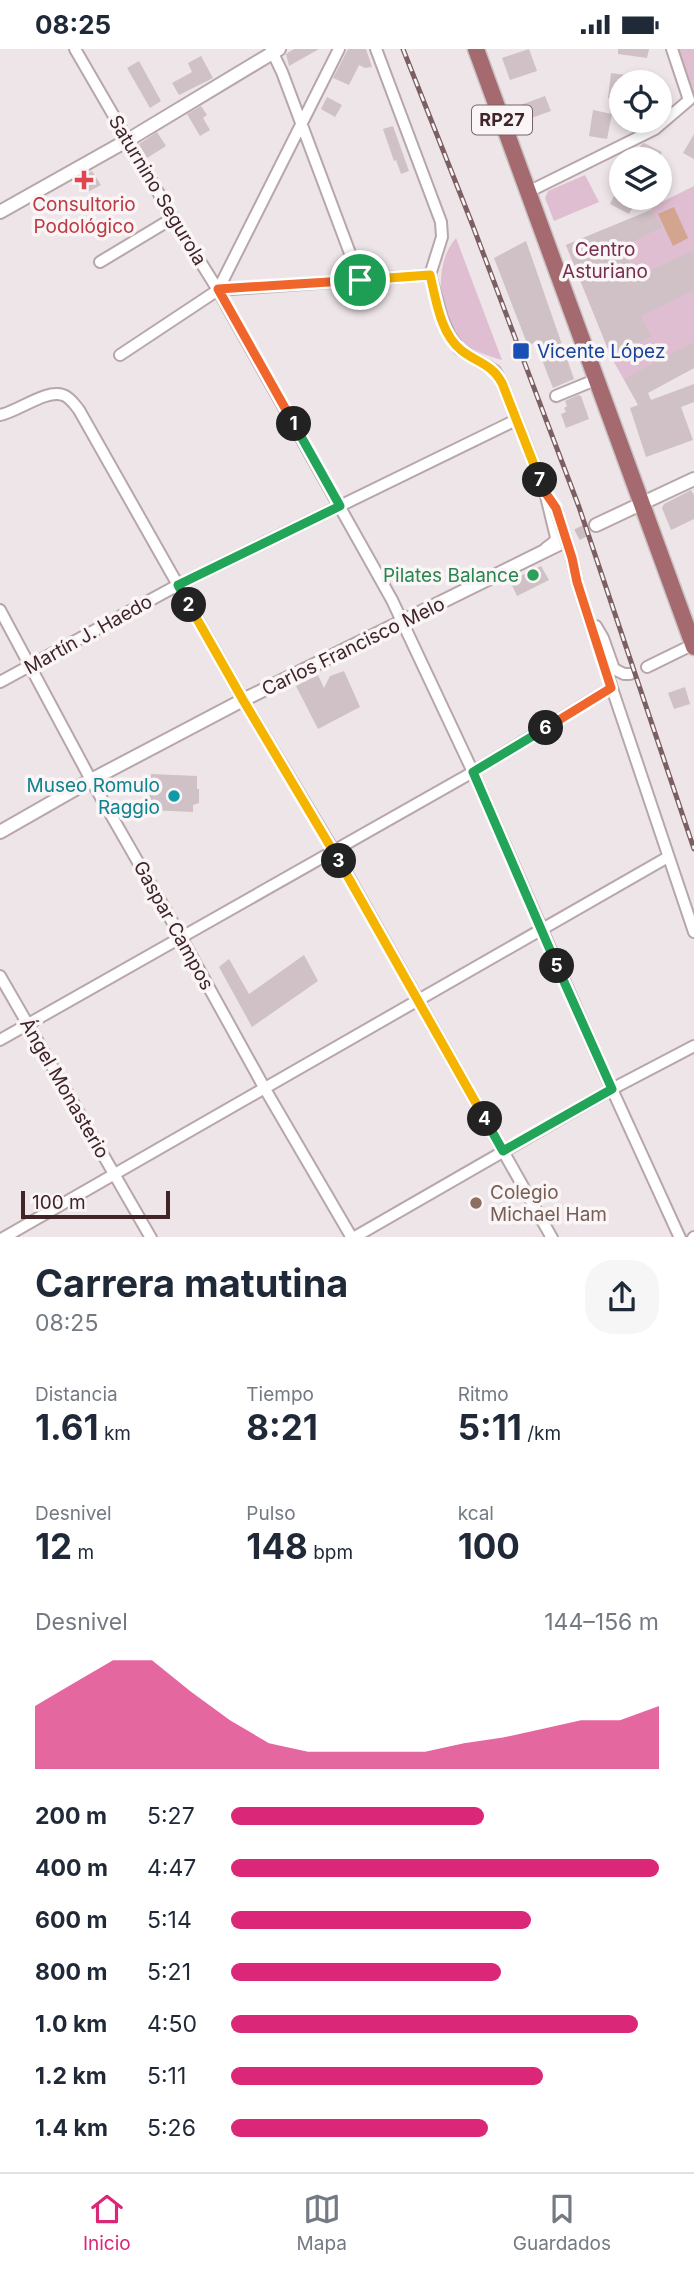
<!DOCTYPE html>
<html lang="es">
<meta charset="utf-8">
<style>
:root{--surface:#fff;--page:#f6f6f7;--text:#1f2937;--muted:#747a83;--line:#e0e1e3;--accent:#db2777}
body{margin:0;font-family:Inter,sans-serif;background:var(--page);color:var(--text);height:100vh;display:flex;flex-direction:column;font-size:26px;white-space:nowrap}
*{box-sizing:border-box;margin:0}
p{font-size:23px;color:var(--muted)}
.icon{flex:none;width:38px;height:38px;fill:none;stroke:currentColor;stroke-width:2;stroke-linecap:round;stroke-linejoin:round}
.map{position:relative;height:1188px;overflow:hidden}
.side{display:flex;flex-direction:column;background:var(--surface);flex:1}
.side>*{flex:none}
.controls{position:absolute;left:609px;top:21px;display:grid;gap:14px}
.controls a{display:grid;place-items:center;width:63px;height:63px;border-radius:50%;background:var(--surface);box-shadow:0 4px 10px #0003;font-size:35px}
.scale{position:absolute;left:21px;bottom:18px;width:149px;box-sizing:border-box;padding-left:7px;border:4px solid #412427;border-top:0;font-size:19px;line-height:24px;white-space:nowrap;color:#412427;-webkit-text-stroke:5px #faf6f7;paint-order:stroke}
.pin{position:absolute;display:grid;place-items:center;width:60px;height:60px;color:#fff;margin:-30px;border:4px solid #fff;border-radius:50%;box-shadow:0 2px 7px #0007}
.km{position:absolute;width:35px;height:35px;margin:-18px;border-radius:50%;background:#222;color:#fff;font-size:19px;line-height:35px;text-align:center}
.round{display:grid;place-items:center;flex:none;width:74px;height:74px;border-radius:28px;background:var(--page)}
.headline{display:flex;align-items:center;justify-content:space-between;height:119px;padding:0 35px}
h1{font-size:38px;font-weight:700;line-height:52px}
.metrics{display:grid;grid-template-columns:repeat(3,1fr);gap:10px;height:119px;padding:7px 35px}
.metrics div{display:grid;align-content:center}
.metrics b{font-size:35px;font-weight:700}
.metrics small{font-size:19px;font-weight:400}
.metrics p{font-size:19px}
.chart{height:196px;padding:14px 35px}
.chart p{display:flex;justify-content:space-between}
.chart svg{width:100%;height:126px;margin-top:7px;fill:var(--accent);opacity:.7}
ul{padding:0 35px;list-style:none;font-size:23px}
li{display:grid;grid-template-columns:112px 84px 1fr;align-items:center;height:52px}
li i{height:18px;border-radius:9px;background:var(--accent)}
.status{display:flex;justify-content:space-between;align-items:center;height:49px;padding:0 35px;background:var(--surface);direction:ltr}
.status svg{height:19px;fill:currentColor}
.tabs{display:flex;justify-content:space-around;align-items:center;height:98px;border-top:2px solid var(--line);background:var(--surface);font-size:19px;color:var(--muted)}
.tabs a{display:grid;justify-items:center;gap:4px}
.tabs .selected{color:var(--accent)}
.map>svg:first-child{display:block}
.green{fill:#dfbed1}
.water{fill:#d3a48e}
.building{fill:#cfc1c5}
.lines{fill:none;stroke-linecap:round;stroke-linejoin:round}
.tertiary-tunnel{stroke:#cbbec1;stroke-width:12;stroke-dasharray:12 6;stroke-linecap:butt}
.minor-casing{stroke:#b7a7aa;stroke-width:14}
.tertiary-casing{stroke:#b7a7aa;stroke-width:16}
.primary-casing{stroke:#cac2c3;stroke-width:19}
.minor{stroke:#fff;stroke-width:10}
.tertiary{stroke:#fff;stroke-width:12}
.primary{stroke:#a46a6f;stroke-width:16}
.rail-casing{stroke:#7c5f62;stroke-width:5}
.rail{stroke:#faf6f7;stroke-width:2.5;stroke-dasharray:8;stroke-linecap:butt}
.minor-bridge-casing{stroke:#b7a7aa;stroke-width:14;stroke-linecap:butt}
.minor-bridge{stroke:#fff;stroke-width:10}
.split-1-casing{stroke:#fff;stroke-width:14}
.split-2-casing{stroke:#fff;stroke-width:14}
.split-3-casing{stroke:#fff;stroke-width:14}
.split-4-casing{stroke:#fff;stroke-width:14}
.split-5-casing{stroke:#fff;stroke-width:14}
.split-6-casing{stroke:#fff;stroke-width:14}
.split-7-casing{stroke:#fff;stroke-width:14}
.split-8-casing{stroke:#fff;stroke-width:14}
.split-1{stroke:#f0652b;stroke-width:9}
.split-2{stroke:#22a559;stroke-width:9}
.split-3{stroke:#f5b400;stroke-width:9}
.split-4{stroke:#f5b400;stroke-width:9}
.split-5{stroke:#22a559;stroke-width:9}
.split-6{stroke:#22a559;stroke-width:9}
.split-7{stroke:#f0652b;stroke-width:9}
.split-8{stroke:#f5b400;stroke-width:9}
.health-dot{fill:#e0444e;stroke:#faf6f7;stroke-width:2.5}
.transit-dot{fill:#1a4fb4;stroke:#faf6f7;stroke-width:2.5}
.leisure-dot{fill:#2e9e5b;stroke:#faf6f7;stroke-width:2.5}
.culture-dot{fill:#0f9aa8;stroke:#faf6f7;stroke-width:2.5}
.education-dot{fill:#8d6e63;stroke:#faf6f7;stroke-width:2.5}
.labels{text-anchor:middle;stroke-width:7;stroke-linejoin:round;paint-order:stroke}
.shield{fill:#faf6f7;stroke:#786365;stroke-width:2}
.shield-label{font-size:18px;font-weight:bold;fill:#412427}
.street-label{font-size:19px;fill:#412427;stroke:#faf6f7}
.health-label{font-size:19px;fill:#be3a42;stroke:#faf6f7}
.park-label{font-size:19px;fill:#782e4e;stroke:#faf6f7}
.transit-label{font-size:19px;fill:#164399;stroke:#faf6f7;text-anchor:start}
.leisure-label{font-size:19px;fill:#27864d;stroke:#faf6f7;text-anchor:end}
.culture-label{font-size:19px;fill:#0d838f;stroke:#faf6f7;text-anchor:end}
.education-label{font-size:19px;fill:#785e54;stroke:#faf6f7;text-anchor:start}
</style>
<div class="status"><b>08:25</b><svg viewBox="0 0 49 12"><path d="M0 12V9h3v3zM5 12V6h3v6zM10 12V3h3v9zM15 12V0h3v12zM26 1h20v11H26zM47 4h2v5h-2z"/></svg></div>
<div class="map">
<svg width="694" height="1189" viewBox="0 0 694 1189">
<rect width="100%" height="100%" fill="#eee5e8"/>
<path class="green" d="M672,0H694V51Z
M585,126L599,153L554,172L545,149L548,142Z
M694,137V319L635,350L611,308L566,196L651,161L652,158Z
M456,189L502,311C488,307 472,302 462,292C437,268 433,215 456,189Z"/>
<path class="water" d="M674,158L688,189L673,197L658,165Z"/>
<path class="building" d="M294,0H319L289,17L286,5Z
M348,0H366L372,18L365,19L359,16L349,36L333,29Z
M529,0L537,22L510,31L502,9Z
M618,0H649L647,9L618,5Z
M201,7L213,29L179,46L172,34L192,23L188,14Z
M139,12L161,52L150,59L127,19Z
M611,24L640,28V33H621V51L608,49Z
M545,47L551,62L523,72L518,57Z
M327,48L342,56L335,68L321,60Z
M201,57L207,66L203,69L210,81L200,87L187,65Z
M593,61L612,65L607,90L589,87Z
M393,77L409,122L401,125L396,111L394,112L383,80Z
M157,83L166,97L147,109L139,95Z
M694,85V110L683,104Z
M644,94L662,103L658,110H633L641,96Z
M92,122L101,136L88,143L80,129Z
M621,133V149H638L629,165L610,155Z
M651,161L662,178L622,198L636,229L689,203L690,205L694,203V241L641,267L651,288L611,307L566,196Z
M526,192L574,330L553,339L535,293L528,297L494,209Z
M694,293V319L648,344L651,351L694,335V353L681,358L693,391L646,408L630,359L638,356L624,330Z
M578,346L581,347L589,370L566,379L561,365L566,363L564,359L567,357L565,352Z
M691,441L694,446V470L671,481L662,459L664,455Z
M541,517L549,531L517,547L510,532Z
M344,622L360,658L318,680L296,637L318,626L324,639L330,627Z
M685,638L690,655L674,660L668,644Z
M151,725L197,727V740H199V754L193,756V763L149,761Z
M304,906L318,932L252,978L219,918L229,910L249,945Z"/>
<g class="lines">
<path class="tertiary-tunnel" d="M561,494L596,476"/>
<defs>
<path id="minor" d="M75,0L173,169L218,241L392,551L473,723L605,1025L680,1189
M271,0L282,23L360,231
M376,0L441,173L442,188L430,226L442,269L450,287L459,300L495,322L502,334L545,443L556,488L554,493L546,499
M528,143L655,80L689,51L672,0
M100,213L173,169
M218,241L339,0
M120,306L218,241L430,226
M556,347L595,331
M0,366C19,362 46,340 63,346C70,348 75,356 79,361L243,651L334,802L552,1189
M572,509L577,533L589,571L694,883
M0,561L91,731L181,888L265,1040L352,1189
M596,577L603,589L614,620L624,625H630
M647,618L694,595
M0,633L178,536L516,371
M0,927L151,1189
M0,991L473,723L611,639
M3,1189L668,808
M353,1189L612,1040L694,997
M693,1189L694,1188"/>
<path id="tertiary" d="M0,163L128,91L279,0
M596,476L694,430
M0,783L91,731L243,651L561,494"/>
<path id="primary" d="M476,0L694,598"/>
</defs>
<use href="#minor" class="minor-casing"/>
<use href="#tertiary" class="tertiary-casing"/>
<use href="#primary" class="primary-casing"/>
<use href="#minor" class="minor"/>
<use href="#tertiary" class="tertiary"/>
<use href="#primary" class="primary"/>
<defs>
<path id="rail" d="M403,0L471,172L579,458L694,800"/>
</defs>
<use href="#rail" class="rail-casing"/>
<use href="#rail" class="rail"/>
<defs>
<path id="minor-bridge" d="M556,459L572,509"/>
</defs>
<use href="#minor-bridge" class="minor-bridge-casing"/>
<use href="#minor-bridge" class="minor-bridge"/>
</g>
<g class="lines">
<defs>
<path id="split-1" d="M294,375L218,240L360,231"/>
<path id="split-2" d="M189,556L178,536L340,457L294,375"/>
<path id="split-3" d="M189,556L243,651L339,812"/>
<path id="split-4" d="M339,812L485,1070"/>
<path id="split-5" d="M485,1070L503,1102L612,1040L557,917"/>
<path id="split-6" d="M546,679L473,723L557,917"/>
<path id="split-7" d="M540,431L545,443L556,459L572,509L577,533L611,639L546,679"/>
<path id="split-8" d="M360,231L430,226C436,250 440,284 461,301C477,314 491,314 502,334L540,431"/>
</defs>
<use href="#split-1" class="split-1-casing"/>
<use href="#split-2" class="split-2-casing"/>
<use href="#split-3" class="split-3-casing"/>
<use href="#split-4" class="split-4-casing"/>
<use href="#split-5" class="split-5-casing"/>
<use href="#split-6" class="split-6-casing"/>
<use href="#split-7" class="split-7-casing"/>
<use href="#split-8" class="split-8-casing"/>
<use href="#split-1" class="split-1"/>
<use href="#split-2" class="split-2"/>
<use href="#split-3" class="split-3"/>
<use href="#split-4" class="split-4"/>
<use href="#split-5" class="split-5"/>
<use href="#split-6" class="split-6"/>
<use href="#split-7" class="split-7"/>
<use href="#split-8" class="split-8"/>
</g>
<path class="health-dot" d="M80.5 120.5h7v7h7v7h-7v7h-7v-7h-7v-7h7z"/>
<rect class="transit-dot" x="512" y="293" width="18" height="18" rx="3.5"/>
<circle class="leisure-dot" cx="533" cy="526" r="7"/>
<circle class="culture-dot" cx="174" cy="747" r="7"/>
<circle class="education-dot" cx="476" cy="1154" r="7"/>
<g class="labels">
<rect class="shield" x="472" y="56.5" width="60" height="29" rx="5"/>
<g class="shield-label">
<text x="502" y="77">RP27</text>
</g>
<g class="street-label">
<text transform="translate(158 141) rotate(59)" y="7">Saturnino Segurola</text>
<text transform="translate(88 585) rotate(-29)" y="7">Martín J. Haedo</text>
<text transform="translate(353 597) rotate(-26)" y="7">Carlos Francisco Melo</text>
<text transform="translate(174 876) rotate(61)" y="7">Gaspar Campos</text>
<text transform="translate(65 1039) rotate(60)" y="7">Ángel Monasterio</text>
</g>
<g class="health-label">
<text x="84" y="162">Consultorio<tspan x="84" dy="22">Podológico</tspan></text>
</g>
<g class="park-label">
<text x="605" y="207">Centro<tspan x="605" dy="22">Asturiano</tspan></text>
</g>
<g class="transit-label">
<text x="537" y="309">Vicente López</text>
</g>
<g class="leisure-label">
<text x="519" y="533">Pilates Balance</text>
</g>
<g class="culture-label">
<text x="160" y="743">Museo Romulo<tspan x="160" dy="22">Raggio</tspan></text>
</g>
<g class="education-label">
<text x="490" y="1150">Colegio<tspan x="490" dy="22">Michael Ham</tspan></text>
</g>
</g>
</svg>
<div class="controls">
<a><svg class="icon" aria-label="locate" viewBox="0 0 24 24"><circle cx="12" cy="12" r="6"/><path d="M12 2v4M12 18v4M2 12h4M18 12h4"/></svg></a>
<a><svg class="icon" aria-label="layers" viewBox="0 0 24 24"><path d="M12 4l9 5-9 5-9-5zM3 14l9 5 9-5"/></svg></a>
</div>
<div class="scale">100 m</div>
<div class="pin" style="left:360px;top:231px;background:#1e9e55"><svg class="icon" aria-label="arrive" viewBox="0 0 24 24"><path d="M6 21V4h12l-3 4 3 4H6"/></svg></div>
<b class="km" style="left:294px;top:375px">1</b>
<b class="km" style="left:189px;top:556px">2</b>
<b class="km" style="left:339px;top:812px">3</b>
<b class="km" style="left:485px;top:1070px">4</b>
<b class="km" style="left:557px;top:917px">5</b>
<b class="km" style="left:546px;top:679px">6</b>
<b class="km" style="left:540px;top:431px">7</b>
</div>
<section class="side">
<div class="headline"><div><h1>Carrera matutina</h1><p>08:25</p></div><a class="round"><svg class="icon" aria-label="share" viewBox="0 0 24 24"><path d="M12 15V3M7 8l5-5 5 5M5 13v7h14v-7"/></svg></a></div>
<div class="metrics">
<div><p>Distancia</p><b>1.61<small> km</small></b></div>
<div><p>Tiempo</p><b>8:21</b></div>
<div><p>Ritmo</p><b>5:11<small> /km</small></b></div>
</div>
<div class="metrics">
<div><p>Desnivel</p><b>12<small> m</small></b></div>
<div><p>Pulso</p><b>148<small> bpm</small></b></div>
<div><p>kcal</p><b>100</b></div>
</div>
<div class="chart"><p><span>Desnivel</span>144–156 m</p>
<svg viewBox="0 0 160 44" preserveAspectRatio="none"><path d="M0 44V22L10 14L20 6L30 6L40 17L50 27L60 35L70 38L80 38L90 38L100 38L110 35L120 33L130 30L140 27L150 27L160 22V44z"/></svg>
</div>
<ul>
<li><b>200 m</b>5:27<i style="width:59%"></i></li>
<li><b>400 m</b>4:47<i style="width:100%"></i></li>
<li><b>600 m</b>5:14<i style="width:70%"></i></li>
<li><b>800 m</b>5:21<i style="width:63%"></i></li>
<li><b>1.0 km</b>4:50<i style="width:95%"></i></li>
<li><b>1.2 km</b>5:11<i style="width:73%"></i></li>
<li><b>1.4 km</b>5:26<i style="width:60%"></i></li>
</ul>
</section>
<nav class="tabs">
<a class="selected"><svg class="icon" aria-label="home" viewBox="0 0 24 24"><path d="M3 11l9-7 9 7M6 9v11h12V9"/></svg>Inicio</a>
<a><svg class="icon" aria-label="map" viewBox="0 0 24 24"><path d="M3 6l6-2 6 2 6-2v14l-6 2-6-2-6 2zM9 4v14M15 6v14"/></svg>Mapa</a>
<a><svg class="icon" aria-label="saved" viewBox="0 0 24 24"><path d="M7 4h10v16l-5-4-5 4z"/></svg>Guardados</a>
</nav>
